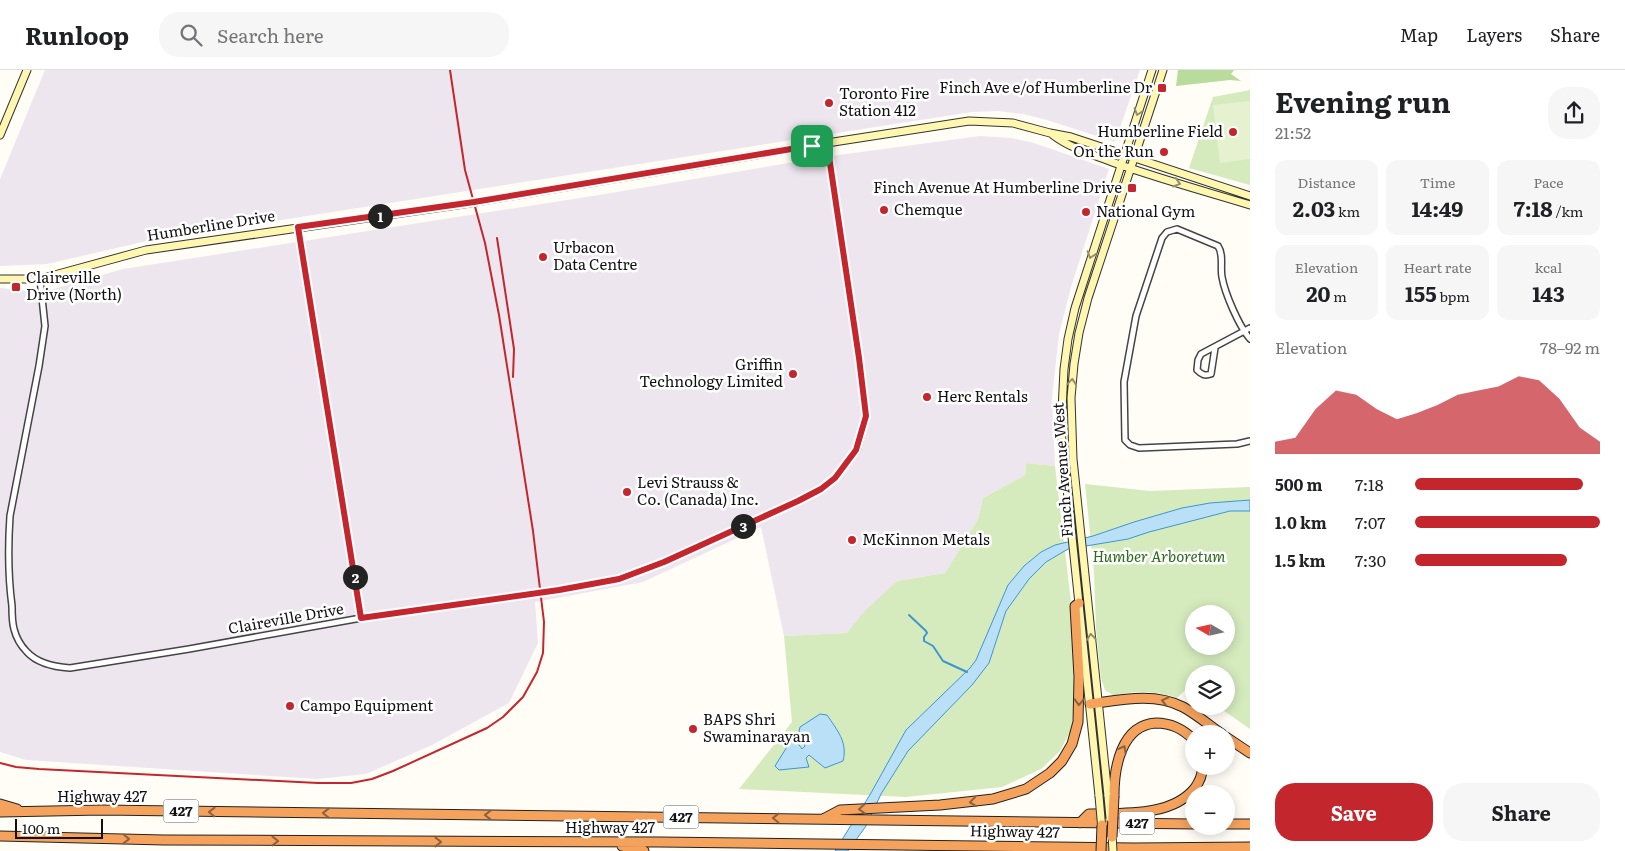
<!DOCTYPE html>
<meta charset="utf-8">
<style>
:root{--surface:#fff;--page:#f6f6f6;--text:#202124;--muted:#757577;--line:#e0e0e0;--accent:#c4262e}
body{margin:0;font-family:Literata,serif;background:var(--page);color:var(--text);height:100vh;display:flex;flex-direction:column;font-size:19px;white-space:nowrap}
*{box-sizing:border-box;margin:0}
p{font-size:16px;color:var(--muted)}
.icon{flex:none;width:28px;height:28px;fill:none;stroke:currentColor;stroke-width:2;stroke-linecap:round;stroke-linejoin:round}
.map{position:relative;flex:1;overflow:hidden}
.sheet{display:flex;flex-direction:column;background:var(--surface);width:375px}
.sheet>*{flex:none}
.needle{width:32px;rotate:279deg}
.fabs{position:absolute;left:1185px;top:535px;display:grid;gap:10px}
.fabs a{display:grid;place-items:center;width:50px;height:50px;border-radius:50%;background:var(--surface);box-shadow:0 2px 12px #0003;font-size:25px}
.scale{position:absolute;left:15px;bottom:12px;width:88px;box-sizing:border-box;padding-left:5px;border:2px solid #111;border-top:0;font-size:14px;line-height:18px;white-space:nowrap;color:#111;-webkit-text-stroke:4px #fff;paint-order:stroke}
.pin{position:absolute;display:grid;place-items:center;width:42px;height:42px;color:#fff;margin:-21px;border-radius:10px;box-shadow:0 2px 8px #0006}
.km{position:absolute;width:25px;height:25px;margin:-12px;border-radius:50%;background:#222;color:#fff;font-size:14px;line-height:25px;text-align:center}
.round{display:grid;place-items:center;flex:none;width:52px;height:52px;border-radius:20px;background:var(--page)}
.overview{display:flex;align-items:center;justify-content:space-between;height:85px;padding:0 25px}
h1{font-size:28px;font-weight:700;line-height:38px}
.stats{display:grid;grid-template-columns:repeat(3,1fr);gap:8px;height:85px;padding:5px 25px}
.stats div{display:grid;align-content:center;border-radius:12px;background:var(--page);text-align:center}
.stats b{font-size:21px;font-weight:700}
.stats small{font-size:14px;font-weight:400}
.stats p{font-size:14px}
.chart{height:140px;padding:10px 25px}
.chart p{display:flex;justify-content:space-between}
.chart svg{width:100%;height:90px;margin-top:5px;fill:var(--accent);opacity:.7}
.cta{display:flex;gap:10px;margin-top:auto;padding:10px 25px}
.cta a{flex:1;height:58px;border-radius:20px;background:var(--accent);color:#fff;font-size:20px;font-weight:700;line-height:58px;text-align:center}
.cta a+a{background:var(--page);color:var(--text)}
ul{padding:0 25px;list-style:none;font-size:16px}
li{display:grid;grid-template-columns:80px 60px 1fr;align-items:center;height:38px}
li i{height:12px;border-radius:6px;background:var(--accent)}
header{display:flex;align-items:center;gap:30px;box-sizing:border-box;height:70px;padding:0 25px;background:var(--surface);border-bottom:1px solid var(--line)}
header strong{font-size:24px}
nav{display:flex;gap:28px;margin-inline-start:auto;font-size:18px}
.search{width:350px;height:45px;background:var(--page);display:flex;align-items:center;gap:12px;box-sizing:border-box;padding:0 18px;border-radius:20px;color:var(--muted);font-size:19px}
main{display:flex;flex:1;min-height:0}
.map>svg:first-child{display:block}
.industrial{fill:#eee6ef}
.green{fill:#d5ebbd;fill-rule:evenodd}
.forest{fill:#b9dc9c}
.pitch{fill:#e6f2cf}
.water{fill:#b9e0f7;stroke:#3f96cf}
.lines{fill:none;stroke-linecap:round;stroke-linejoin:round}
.stream{stroke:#3f96cf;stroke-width:2}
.street-casing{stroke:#444;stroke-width:8}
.secondary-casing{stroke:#333;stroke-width:9}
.highway-casing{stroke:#222;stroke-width:11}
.street{stroke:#fff;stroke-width:5}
.secondary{stroke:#fff6b0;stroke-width:7}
.highway{stroke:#f5a25d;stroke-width:9}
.rail{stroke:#c4262e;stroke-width:2}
.secondary-bridge-casing{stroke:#333;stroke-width:9;stroke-linecap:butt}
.highway-bridge-casing{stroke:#222;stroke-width:11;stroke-linecap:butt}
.secondary-bridge{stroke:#fff6b0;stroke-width:7}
.highway-bridge{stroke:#f5a25d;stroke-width:9}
.oneway{stroke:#948f68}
.oneway2{stroke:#8e613b}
.route-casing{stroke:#fff;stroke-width:10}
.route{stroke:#c4262e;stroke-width:6}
.poi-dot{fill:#c4262e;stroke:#fff;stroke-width:2}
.labels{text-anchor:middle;stroke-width:5;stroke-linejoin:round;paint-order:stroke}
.shield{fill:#fff;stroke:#585858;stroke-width:1}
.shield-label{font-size:14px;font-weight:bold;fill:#111}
.poi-label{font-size:15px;fill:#111;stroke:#fff;text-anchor:start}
.street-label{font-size:15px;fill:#111;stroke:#fff}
.park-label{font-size:15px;font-style:italic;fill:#2f6b1f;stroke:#fff}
</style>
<header>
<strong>Runloop</strong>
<div class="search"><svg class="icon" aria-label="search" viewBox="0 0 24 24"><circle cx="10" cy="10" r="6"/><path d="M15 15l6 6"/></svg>Search here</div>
<nav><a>Map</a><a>Layers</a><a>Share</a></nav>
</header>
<main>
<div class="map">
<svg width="1250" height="781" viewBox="0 0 1250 781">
<rect width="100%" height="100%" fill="#fffdf5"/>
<path class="industrial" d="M45,0H1140L1115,72L1047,50L1023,44L998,41L972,42L147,171L47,194L0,196V109Z
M980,66L1012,68L1034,73L1109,99L1071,217L1059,264L1052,328L1055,396L1026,393L1025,405L983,428L978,449L945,503L897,511L847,563L784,566L761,457L643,512L535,532L538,573L509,633L432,675L366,704L317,709L26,690L0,682V218L30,221L50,220L123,199L599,125L824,87Z"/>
<path class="green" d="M1250,20V115L1189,98L1213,27Z
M1026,393L1055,396L1074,558L1075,607L1072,658L1060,681L1041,699L1002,717L906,727L739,719L792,652L784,566L847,563L864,542L897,511L945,503L978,449L983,428L1025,405Z
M1085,414L1150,421L1250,417V659L1217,636H1226V604H1194V621L1188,617L1177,628C1156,621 1135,620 1114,626L1105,620L1101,608L1096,559L1094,502ZM1194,544H1226V576H1194Z"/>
<path class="forest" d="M1178,0H1234L1231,4L1241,11L1230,10L1176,16Z"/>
<path class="pitch" d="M1250,31V89L1220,93L1213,35Z"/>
<path class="water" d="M1250,430V441H1230L1149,462L1128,469L1068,479L1046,492L1029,509L1006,541L989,593L972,615L908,681L881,724L866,756L848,781H835L871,723L906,660L970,598L976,590L1008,515L1024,496L1041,482L1055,475L1093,466L1134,452L1182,438L1210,433Z
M820,644L827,645C837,660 848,672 843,691L825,698L809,685L806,688L809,697L779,700L775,696L790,672L795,669L802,679L805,676L799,661L800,657Z"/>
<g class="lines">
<path class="stream" d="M909,545L926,561L927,563L924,567V571L933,576L943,591L967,602"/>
<defs>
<path id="street" d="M298,157L361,548
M40,209L45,256L39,296L10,446C8,476 8,506 12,536C12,543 12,552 14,559C16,567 21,576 27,582C38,594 55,597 70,598L189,579L361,548L559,520L619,509L664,492L799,431L821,419L835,408L857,380L866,346L859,288L827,73
M1250,269C1239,256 1225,224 1222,207C1220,197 1224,185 1218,176L1177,159L1167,162L1162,168L1136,246L1124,312L1125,370L1130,375L1139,378L1237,374L1250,371
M1215,278L1211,304C1205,306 1202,305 1197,300L1198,290L1201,284L1250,258"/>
<path id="secondary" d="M0,65L27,0
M1053,65C1070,78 1091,84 1112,92C1157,108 1204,121 1250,135
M0,209H40L146,180L464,134L827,73L969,51L1013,53L1050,63L1071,67L1250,126
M1099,726L1061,361L1064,299L1068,269L1075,238L1152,0
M1108,726L1073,389L1071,328L1074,294L1079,263L1088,228L1163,0"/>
<path id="highway" d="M1090,634C1120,630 1154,622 1183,637C1196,644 1209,655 1222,664
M1226,667L1250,683
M1114,726C1114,698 1121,655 1156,653C1172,653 1183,659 1194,670
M0,734L17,739
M0,742L102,740L1194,754
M825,748L840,740L940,735L993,729L1026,719L1050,703L1062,691L1072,674L1078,652L1079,607L1075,536L1079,533
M1080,753L1089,744C1123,743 1172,747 1195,718C1200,711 1203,704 1202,696
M1226,754H1250
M0,766L164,770L660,772L1134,778L1250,777
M622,776L644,781"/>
</defs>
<use href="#street" class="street-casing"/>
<use href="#secondary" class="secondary-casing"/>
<use href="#highway" class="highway-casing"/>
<use href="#street" class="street"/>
<use href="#secondary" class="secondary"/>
<use href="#highway" class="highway"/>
<path class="rail" d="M497,168L514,279L513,307
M0,693L16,697L39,699L318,713H351L372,709L393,701L487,658L503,647L523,627L537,602L543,583L544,552L533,461L499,245L485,173L465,100L450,0"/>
<defs>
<path id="secondary-bridge" d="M1099,726L1102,760
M1108,726L1110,748
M1112,764L1113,781"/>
<path id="highway-bridge" d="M1112,767L1114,726
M1101,781L1102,755"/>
</defs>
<use href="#secondary-bridge" class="secondary-bridge-casing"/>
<use href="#highway-bridge" class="highway-bridge-casing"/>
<use href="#secondary-bridge" class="secondary-bridge"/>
<use href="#highway-bridge" class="highway-bridge"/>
</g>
<defs><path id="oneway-chevron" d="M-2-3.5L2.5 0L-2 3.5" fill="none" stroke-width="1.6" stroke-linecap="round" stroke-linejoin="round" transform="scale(1.25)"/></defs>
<g class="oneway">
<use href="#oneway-chevron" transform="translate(1138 42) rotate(108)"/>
<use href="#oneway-chevron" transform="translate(1177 113) rotate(16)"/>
<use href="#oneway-chevron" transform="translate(1091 185) rotate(108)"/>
<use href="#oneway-chevron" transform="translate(1072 312) rotate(-85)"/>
<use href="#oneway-chevron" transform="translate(1091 567) rotate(-96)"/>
</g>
<g class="oneway2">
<use href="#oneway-chevron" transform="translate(1165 631) rotate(-167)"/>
<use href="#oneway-chevron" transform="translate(1079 632) rotate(91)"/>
<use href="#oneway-chevron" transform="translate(1123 679) rotate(-62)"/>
<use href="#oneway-chevron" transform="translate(973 732) rotate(173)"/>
<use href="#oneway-chevron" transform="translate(862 739) rotate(177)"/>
<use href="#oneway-chevron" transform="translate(212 742) rotate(-179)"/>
<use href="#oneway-chevron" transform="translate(326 743) rotate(-179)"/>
<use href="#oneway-chevron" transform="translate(488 745) rotate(-180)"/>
<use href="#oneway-chevron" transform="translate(776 748) rotate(-179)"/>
<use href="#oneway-chevron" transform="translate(126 769) rotate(1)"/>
<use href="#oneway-chevron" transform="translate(275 771)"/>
<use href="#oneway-chevron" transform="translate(438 772)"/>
</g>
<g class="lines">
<defs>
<path id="route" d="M827,73L859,288L866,346L856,380L835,408L821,419L798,431L664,492L619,509L559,520L361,548L298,157L474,132Z"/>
</defs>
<use href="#route" class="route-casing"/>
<use href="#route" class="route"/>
</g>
<g class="poi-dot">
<rect x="1157" y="13" width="10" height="10" rx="2.5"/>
<circle cx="829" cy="33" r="5"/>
<circle cx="1233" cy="62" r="5"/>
<circle cx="1164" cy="82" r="5"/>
<rect x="1127" y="113" width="10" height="10" rx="2.5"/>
<circle cx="884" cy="140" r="5"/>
<circle cx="1086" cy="142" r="5"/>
<circle cx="543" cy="187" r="5"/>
<rect x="11" y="212" width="10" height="10" rx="2.5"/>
<circle cx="793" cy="304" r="5"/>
<circle cx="927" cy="327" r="5"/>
<circle cx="627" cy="422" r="5"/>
<circle cx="852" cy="470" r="5"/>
<circle cx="290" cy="636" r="5"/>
<circle cx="693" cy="659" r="5"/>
</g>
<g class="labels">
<g class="shield">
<rect x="163.5" y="729.5" width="35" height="23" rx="4"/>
<rect x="663.5" y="735.5" width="35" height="23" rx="4"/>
<rect x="1119.5" y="741.5" width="35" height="23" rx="4"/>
</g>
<g class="shield-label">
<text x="181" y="746">427</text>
<text x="681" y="752">427</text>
<text x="1137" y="758">427</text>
</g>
<g class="poi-label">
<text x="1152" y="23" text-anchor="end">Finch Ave e/of Humberline Dr</text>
<text x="839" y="29">Toronto Fire<tspan x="839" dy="17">Station 412</tspan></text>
<text x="1223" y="67" text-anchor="end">Humberline Field</text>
<text x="1154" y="87" text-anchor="end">On the Run</text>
<text x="1122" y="123" text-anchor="end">Finch Avenue At Humberline Drive</text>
<text x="894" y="145">Chemque</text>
<text x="1096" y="147">National Gym</text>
<text x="553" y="183">Urbacon<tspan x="553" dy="17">Data Centre</tspan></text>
<text x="26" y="213">Claireville<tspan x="26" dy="17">Drive (North)</tspan></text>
<text x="783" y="300" text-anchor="end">Griffin<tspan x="783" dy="17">Technology Limited</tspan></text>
<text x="937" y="332">Herc Rentals</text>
<text x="637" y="418">Levi Strauss &amp;<tspan x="637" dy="17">Co. (Canada) Inc.</tspan></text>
<text x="862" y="475">McKinnon Metals</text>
<text x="300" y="641">Campo Equipment</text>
<text x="703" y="655">BAPS Shri<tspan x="703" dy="17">Swaminarayan</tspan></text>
</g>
<g class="street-label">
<text transform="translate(211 156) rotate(-9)" y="5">Humberline Drive</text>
<text transform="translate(1063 400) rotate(-94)" y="5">Finch Avenue West</text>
<text transform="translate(286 549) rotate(-10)" y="5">Claireville Drive</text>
<text x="102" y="732">Highway 427</text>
<text x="610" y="763">Highway 427</text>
<text transform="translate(1015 762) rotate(1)" y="5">Highway 427</text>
</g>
<g class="park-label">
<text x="1159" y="492">Humber Arboretum</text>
</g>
</g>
</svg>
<div class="fabs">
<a><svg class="needle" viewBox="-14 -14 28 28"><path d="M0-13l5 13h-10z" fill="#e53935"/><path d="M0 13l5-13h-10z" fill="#757577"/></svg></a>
<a><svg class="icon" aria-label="layers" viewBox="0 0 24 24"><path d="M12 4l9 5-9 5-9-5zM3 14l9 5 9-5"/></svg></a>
<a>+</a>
<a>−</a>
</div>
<div class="scale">100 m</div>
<div class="pin" style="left:812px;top:76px;background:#1e9e55"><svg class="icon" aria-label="arrive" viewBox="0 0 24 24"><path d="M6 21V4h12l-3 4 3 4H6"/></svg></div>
<b class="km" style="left:380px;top:146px">1</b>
<b class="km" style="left:355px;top:507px">2</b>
<b class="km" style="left:743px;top:456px">3</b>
</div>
<section class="sheet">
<div class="overview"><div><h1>Evening run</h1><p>21:52</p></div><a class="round"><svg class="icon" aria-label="share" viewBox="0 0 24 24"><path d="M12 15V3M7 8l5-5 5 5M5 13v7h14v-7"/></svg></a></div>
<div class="stats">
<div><p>Distance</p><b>2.03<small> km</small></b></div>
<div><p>Time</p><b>14:49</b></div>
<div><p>Pace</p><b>7:18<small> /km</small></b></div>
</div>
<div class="stats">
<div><p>Elevation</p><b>20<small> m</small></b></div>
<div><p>Heart rate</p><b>155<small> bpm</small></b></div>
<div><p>kcal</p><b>143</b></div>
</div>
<div class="chart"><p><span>Elevation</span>78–92 m</p>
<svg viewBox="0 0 160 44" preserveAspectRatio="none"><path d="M0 44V38L10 36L20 22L30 13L40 15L50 22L60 27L70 24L80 20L90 15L100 13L110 11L120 6L130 8L140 17L150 31L160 38V44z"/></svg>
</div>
<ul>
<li><b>500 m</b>7:18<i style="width:91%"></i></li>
<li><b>1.0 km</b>7:07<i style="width:100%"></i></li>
<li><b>1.5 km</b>7:30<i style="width:82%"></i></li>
</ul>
<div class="cta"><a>Save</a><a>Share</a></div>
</section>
</main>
